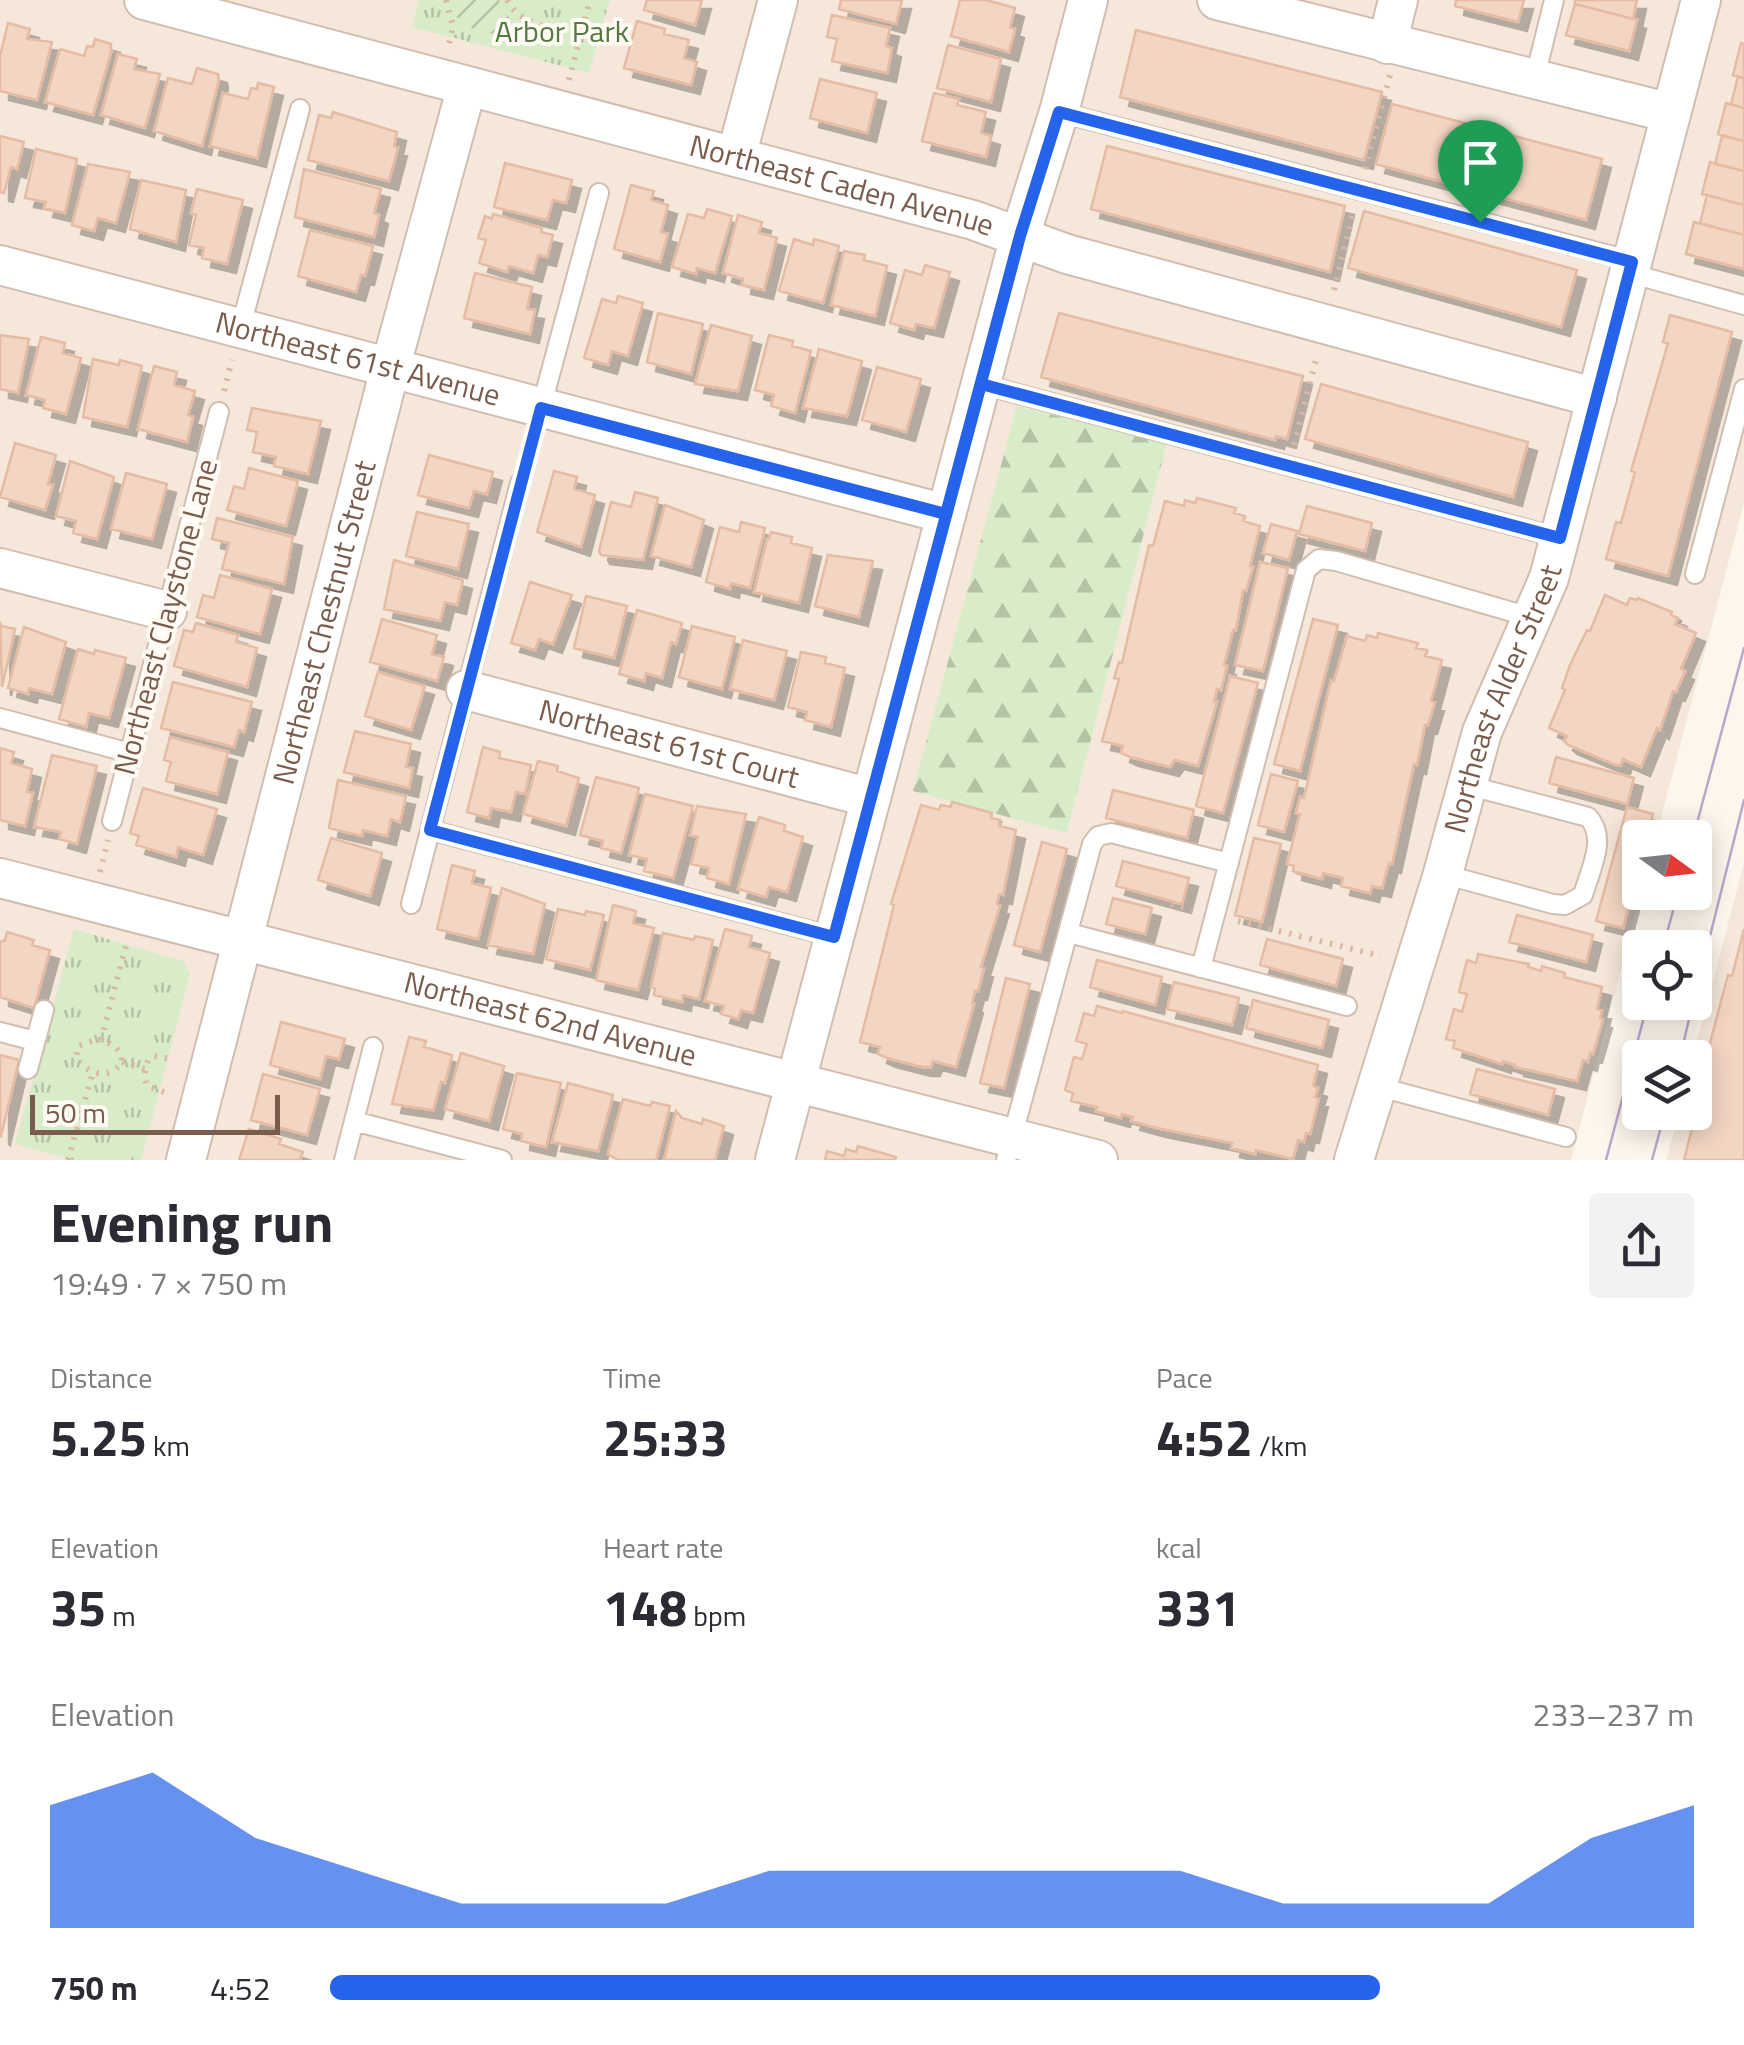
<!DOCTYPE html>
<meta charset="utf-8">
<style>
:root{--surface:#fff;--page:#f2f2f3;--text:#2b2b33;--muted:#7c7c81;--accent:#2563eb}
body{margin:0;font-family:"Titillium Web",sans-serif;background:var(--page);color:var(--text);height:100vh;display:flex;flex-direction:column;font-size:38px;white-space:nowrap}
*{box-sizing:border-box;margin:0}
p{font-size:32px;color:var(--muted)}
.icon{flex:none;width:55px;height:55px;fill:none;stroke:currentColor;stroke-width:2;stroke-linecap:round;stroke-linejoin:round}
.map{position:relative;height:1160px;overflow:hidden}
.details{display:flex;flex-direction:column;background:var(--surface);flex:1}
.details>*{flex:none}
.needle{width:65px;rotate:105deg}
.tools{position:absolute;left:1622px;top:820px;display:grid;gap:20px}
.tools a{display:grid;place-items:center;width:90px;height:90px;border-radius:10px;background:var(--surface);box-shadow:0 5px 25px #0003;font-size:50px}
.scale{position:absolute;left:30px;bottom:25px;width:250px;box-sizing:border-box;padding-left:10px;border:5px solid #7a5c4d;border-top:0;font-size:28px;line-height:35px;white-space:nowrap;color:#7a5c4d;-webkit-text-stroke:8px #fffaf3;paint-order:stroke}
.pin{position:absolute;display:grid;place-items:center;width:85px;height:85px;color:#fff;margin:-102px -42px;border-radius:50% 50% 50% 0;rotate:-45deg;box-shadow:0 0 10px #0007}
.pin .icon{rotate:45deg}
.round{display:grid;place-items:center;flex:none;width:105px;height:105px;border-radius:10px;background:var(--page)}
.headline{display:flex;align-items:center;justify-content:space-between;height:170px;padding:0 50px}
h1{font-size:55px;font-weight:700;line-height:75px}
.stats{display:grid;grid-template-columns:repeat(3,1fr);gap:15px;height:170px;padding:10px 50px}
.stats div{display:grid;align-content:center}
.stats b{font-size:50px;font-weight:700}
.stats small{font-size:28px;font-weight:400}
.stats p{font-size:28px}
.chart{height:280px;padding:20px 50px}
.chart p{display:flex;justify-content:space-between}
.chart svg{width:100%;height:180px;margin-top:10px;fill:var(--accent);opacity:.7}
ul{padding:0 50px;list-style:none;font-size:32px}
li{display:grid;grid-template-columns:160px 120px 1fr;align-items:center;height:75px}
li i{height:25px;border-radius:12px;background:var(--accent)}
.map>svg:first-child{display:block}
.residential{fill:#f5e8da;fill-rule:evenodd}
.forest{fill:url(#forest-firs)}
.park{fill:url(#park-tufts)}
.garden{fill:url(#garden-furrows)}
.building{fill:#f3d5c3;stroke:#e6bba3;stroke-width:2.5;filter:url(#shadow)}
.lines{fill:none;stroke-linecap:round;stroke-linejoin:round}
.service-casing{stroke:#d1beb0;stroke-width:22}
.minor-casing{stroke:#d1beb0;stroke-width:42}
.path{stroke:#d9b8a5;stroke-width:6;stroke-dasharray:2.5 8;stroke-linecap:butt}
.service{stroke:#fff;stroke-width:18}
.minor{stroke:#fff;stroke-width:38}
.tram{stroke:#b9a8c9;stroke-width:2.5}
.route-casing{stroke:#fff;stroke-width:20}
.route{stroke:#2563eb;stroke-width:12}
.labels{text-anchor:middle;stroke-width:8;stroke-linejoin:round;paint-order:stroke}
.park-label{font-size:30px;fill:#537a41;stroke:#fffaf3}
.street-label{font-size:30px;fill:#7a5c4d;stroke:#fffaf3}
</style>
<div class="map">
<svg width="1744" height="1160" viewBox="0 0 1744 1160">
<defs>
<pattern id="forest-firs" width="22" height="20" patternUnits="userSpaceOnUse" patternTransform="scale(2.5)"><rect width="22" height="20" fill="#d8ecc9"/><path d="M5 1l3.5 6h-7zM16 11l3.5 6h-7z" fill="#b4c2a5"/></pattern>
<pattern id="park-tufts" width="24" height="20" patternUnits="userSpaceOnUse" patternTransform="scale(2.5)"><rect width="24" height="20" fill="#d8ecc9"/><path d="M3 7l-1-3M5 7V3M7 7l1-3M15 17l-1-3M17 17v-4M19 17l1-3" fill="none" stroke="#b4c2a5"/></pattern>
<pattern id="garden-furrows" width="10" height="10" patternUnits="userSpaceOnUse" patternTransform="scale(2.5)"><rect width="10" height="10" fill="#d8ecc9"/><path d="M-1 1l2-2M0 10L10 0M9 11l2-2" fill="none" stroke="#b4c2a5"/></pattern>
<filter id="shadow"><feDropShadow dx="9" dy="9" stdDeviation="0" flood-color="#0004"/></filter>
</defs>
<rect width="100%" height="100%" fill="#fdf6ec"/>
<path class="residential" d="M0,0H419L412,26L589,72L610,0H1744V503L1656,837L1640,838L1641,893L1571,1160H0ZM1017,407L1167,443L1067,833Z
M1744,863V1160H1666L1679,1113L1695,1112L1693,1057Z"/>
<path class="forest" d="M1017,406L1167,443L1067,833L913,791Z"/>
<path class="park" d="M419,0H610L589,73L412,27Z
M74,929L183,961L190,974L141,1160H74L15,1144Z"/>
<path class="garden" d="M467,0H499L506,15L522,27L519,33C500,37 465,32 455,14L456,8Z"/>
<path class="building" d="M647,0H702L695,25L644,10Z
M841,0H902L896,24L839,9Z
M960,0H986L1015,8L1010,27L1015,29L1009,52L951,36Z
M1456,0H1524L1518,22L1455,6Z
M1575,0H1637L1633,19L1575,4Z
M1575,4L1637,20L1629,51L1566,35Z
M832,15L890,28L886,46L892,48L887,73L832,61L837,39L827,37Z
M637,21L665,29L664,34L689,40L684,58L697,62L691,85L624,68Z
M8,23L30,29L27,39L52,42L37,100L0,91V56Z
M1136,30L1382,92L1364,160L1120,97Z
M95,39L111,44V52L93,115L45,102L60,49L84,56L87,46L93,47Z
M1741,43L1744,44V78L1733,75Z
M948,45L1001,59L991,102L937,88Z
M118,54L137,59L134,69L160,74L145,128L101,115Z
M197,68L218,74L219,80L202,146L154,131L168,78L192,84Z
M1738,77L1744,78V108L1731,104Z
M820,79L877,93L867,133L810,118Z
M258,83L274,87L257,158L210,146L223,93L248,99L251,88L257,89Z
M934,93L959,99L957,105L986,112L981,133L991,136L986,157L922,141Z
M1726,103L1744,108V141L1718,134Z
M1392,104L1602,159L1586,220L1376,164Z
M333,112L397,132L394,146L398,147L389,181L308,160L319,115L331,118Z
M0,136L24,142L17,169L11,167L4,193L0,192Z
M1722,136L1744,141V171L1715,164Z
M1107,146L1345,206L1330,272L1091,209Z
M36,149L77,159L65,213L44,208L46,202L25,198Z
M1710,162L1744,171V205L1702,194Z
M505,163L572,180L566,203L553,200L547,220L494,207Z
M88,164L130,172L116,223L98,218L94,231L72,225Z
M304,169L381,189L374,213L379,215L374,237L295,217Z
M141,180L186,190L176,242L130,229Z
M631,185L654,191L651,200L668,205L661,232L668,234L660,262L614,249Z
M197,189L243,200L227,264L202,258L204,248L189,245L196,215L191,213Z
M1707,195L1744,205V235L1700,223Z
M707,209L732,216L715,273L697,268L696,274L672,267L688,214L704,218Z
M1364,211L1577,270L1561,327L1348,268Z
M493,214L542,228L541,232L553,235L547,257L538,255L533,273L509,266L507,272L479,263L486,240L478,238L485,216L492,219Z
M738,215L762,222L759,233L777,238L764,290L742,285L743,279L723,273Z
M1694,222L1744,235V269L1686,254Z
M310,230L373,246L365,276L361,275L356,292L298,276Z
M794,239L813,245L814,239L839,246L823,303L779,291Z
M844,251L865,255L864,260L887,266L875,316L831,305Z
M925,265L950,272L934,328L916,324L914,330L890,323L905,270L922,275Z
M475,273L532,287L527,309L535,310L530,334L464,318Z
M618,296L643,303L628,356L612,351L608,365L584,358L602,299L616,303Z
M658,313L703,324L691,374L647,362Z
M1059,313L1303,376L1287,439L1276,436L1275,440L1041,377Z
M1670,315L1732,332L1668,576L1606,559L1616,522L1621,523L1635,472L1631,471L1668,343L1663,342Z
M711,325L752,336L738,391L695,384Z
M0,335L29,339L18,393L0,389Z
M769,335L793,341L792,346L811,351L795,413L771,406L774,395L755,390Z
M41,337L65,343L63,353L81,358L66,414L43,408L45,400L26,395Z
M819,349L862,361L847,416L803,408Z
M93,359L119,365L120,360L142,366L127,427L83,417Z
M154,366L177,372L174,385L195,391L188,415L193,417L187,442L138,429Z
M877,367L921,379L906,432L862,420Z
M1321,384L1528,442L1513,497L1305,439Z
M252,408L321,421L308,474L274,466L276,457L253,452L257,432L247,430Z
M15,443L56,455L48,484L53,485L45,510L0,497Z
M429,455L493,472L487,494L474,491L469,508L418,495Z
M70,461L114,477L97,539L73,533L76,521L56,516Z
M249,468L298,481L286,526L227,510L234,486L244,489Z
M554,471L577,477L574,489L595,495L581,547L537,532Z
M126,473L167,484L152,539L111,529Z
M635,492L658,498L643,560L601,555L599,551L611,502L631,507Z
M1197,498L1236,508L1234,513L1245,516L1243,521L1260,526L1250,566L1253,567L1246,591L1243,590L1236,630H1233L1224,665L1227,666L1221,690L1217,689L1214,702H1217L1198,766L1175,760L1170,767L1130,757L1121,753L1123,746L1102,741L1119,679L1114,678L1119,662L1122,663L1149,545L1153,546L1165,501L1184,506L1185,500L1195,503Z
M665,505L704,520L691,567L651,556Z
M1307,506L1372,523L1365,551L1299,534Z
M417,512L469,524L458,569L406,556Z
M217,518L293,537L284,584L222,569L229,543L212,539Z
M741,522L765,528L750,588L731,583L730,589L706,582L720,527L739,532Z
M1271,524L1297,531L1289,560L1263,553Z
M771,532L792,537L791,543L812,548L799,603L754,592L767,539H769Z
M828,555L873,561L859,617L815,606Z
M394,560L463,580L457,605L445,602L440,621L384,609Z
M1260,562L1288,568L1263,671L1235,665Z
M220,575L272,589L260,634L197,617L203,595L214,598Z
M530,582L572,595L553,644L539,639L535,650L511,643Z
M1605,595L1627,605L1630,598L1637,600L1638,598L1672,612L1671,615L1678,618L1675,624L1696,633L1681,669L1685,671L1676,692L1673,691L1660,730L1657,728L1641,767L1623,759L1621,765H1616L1568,745L1564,741L1567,736L1549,728L1565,690L1562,688L1570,665L1587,630L1590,631Z
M586,596L627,606L614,658L574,648Z
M637,610L682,623L676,644L671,642L662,678L646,673L644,681L619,674Z
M382,619L437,635L432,654L444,657L437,681L370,662Z
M1313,619L1338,625L1300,771L1274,764Z
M0,622L1,626L15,629L2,687Z
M196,623L238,635L236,642L257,648L247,687L174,666L184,630L193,632Z
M692,626L735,637L722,689L679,677Z
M24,627L66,642L52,694L29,688L28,694L8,688Z
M1378,633L1418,643L1416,648L1427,650L1425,656L1442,660L1431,701L1435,702L1428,725H1425L1417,765L1414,764L1392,864L1389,863L1382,888L1372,886L1370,893L1341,886L1343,878L1323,873L1322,879L1293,871L1294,866L1287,864L1300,814L1296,813L1300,797L1304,798L1331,680L1334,681L1347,636L1365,641L1367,635L1377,638Z
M743,640L787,651L774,700L730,689Z
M78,649L94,654L95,650L126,658L109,718L89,713L86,727L59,719Z
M801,652L826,657L825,663L845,668L831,727L805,720L807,712L788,707Z
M378,672L425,686L411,730L365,716Z
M1230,676L1258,683L1223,813L1196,806Z
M173,682L252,702L244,732L239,730L234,747L161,728Z
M355,731L411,744L406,767L413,768L409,788L344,772Z
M170,737L228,752L217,794L166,781L171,762L164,760Z
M483,747L500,752L499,758L531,765L525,794L516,792L511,812L491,808L489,818L467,812Z
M0,748L14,752L11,763L32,769L27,792L33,793L25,826L0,820Z
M52,755L97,766L77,844L59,839L61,832L34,827Z
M1556,757L1634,778L1627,804L1549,783Z
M538,761L558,766L557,771L579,778L566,826L523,814Z
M1271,774L1298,781L1284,832L1258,825Z
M596,777L639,788L621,853L601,848L603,841L580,835Z
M338,780L406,796L400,822L391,819L387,836L363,830L362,836L329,828Z
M143,788L217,809L203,855L178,847L176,857L136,845L139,836L130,833Z
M1113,790L1194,810L1187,838L1106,818Z
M645,794L693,806L673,878L644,871L647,859L629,855Z
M952,802L992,813L991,818L1000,820L999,826L1016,830L1003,895L999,894L997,904L1000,905L981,967L984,968L978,991H975L972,1003L974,1004L956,1067L933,1061L931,1067H922L887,1058L878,1054L880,1047L860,1042L894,905L891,904L921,805L939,810L941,805L951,807Z
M697,806L746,814L729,884L707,878L709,868L691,864L698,837L690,835Z
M1627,807L1653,814L1647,838H1640V864L1623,928L1596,921Z
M759,817L785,825L784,831L803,837L787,892L769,887L766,897L738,889Z
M331,838L382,853L370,896L318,880Z
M1254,838L1281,844L1262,922L1235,915Z
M1042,842L1067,849L1040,952L1014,945Z
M1123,861L1189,878L1182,904L1116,886Z
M452,865L475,871L472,883L491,888L478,939L437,929Z
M502,888L545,904L533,954L488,945Z
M1113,898L1152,908L1145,934L1106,924Z
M613,905L636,911L633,923L654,928L638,990L596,980Z
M558,909L585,915L586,911L604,915L590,970L546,959Z
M1517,915L1593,935L1586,962L1509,942Z
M725,929L752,936L749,947L770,953L753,1013L741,1010L738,1019L721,1014L724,1006L705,1001Z
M1744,929V1160H1684L1702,1089L1698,1088L1728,975L1732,976Z
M7,932L34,940L32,945L50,950L34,1008L0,997V942L5,940Z
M663,933L694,940L695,936L713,940L699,999L683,995L682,1002L654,995L655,988L651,987Z
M1267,939L1343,959L1336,986L1260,965Z
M1478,954L1529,964L1528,967L1541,971L1542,966L1565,973L1564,977L1602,987L1597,1009L1602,1010L1600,1018L1603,1019L1593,1054L1590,1053L1588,1062L1583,1060L1577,1081L1515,1067V1065L1503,1061L1502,1064L1453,1048L1455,1041L1446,1039L1454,1009L1462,1012L1467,994L1459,992L1467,960L1476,963Z
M1097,960L1162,977L1155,1005L1090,987Z
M1006,978L1030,984L1004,1088L980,1083Z
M1174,982L1239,998L1232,1025L1167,1009Z
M1253,1000L1329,1020L1322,1048L1246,1028Z
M1097,1006L1122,1013L1123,1011L1318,1065L1313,1086L1318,1088L1315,1097L1319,1098L1310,1134L1306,1133L1304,1142L1298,1140L1293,1159L1256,1150L1255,1154L1231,1148L1232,1143L1157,1128L1131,1121L1133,1117L1122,1114L1121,1118L1096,1111L1097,1107L1071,1101L1073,1093L1065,1090L1074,1057L1082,1059L1087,1044L1076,1041L1084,1013L1094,1016Z
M281,1022L345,1039L339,1059L326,1056L320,1079L270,1065Z
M409,1037L426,1041L424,1047L452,1055L445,1083L441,1082L433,1110L392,1104Z
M461,1053L504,1066L489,1121L445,1109Z
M0,1055L19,1060L1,1136L0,1135Z
M1477,1069L1555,1089L1548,1115L1470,1094Z
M517,1073L561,1083L546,1147L521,1141L522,1134L503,1129Z
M263,1074L320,1089L307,1135L251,1120Z
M568,1083L613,1095L598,1151L552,1142Z
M623,1099L650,1106L652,1102L670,1106L656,1160H618L608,1154Z
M676,1111L682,1118L702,1124L703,1119L724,1126L715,1160H664Z
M249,1129L281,1139L279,1144L303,1152L300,1160H239Z
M858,1146L896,1157L895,1160H825L827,1151L844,1156L846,1149L856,1152Z"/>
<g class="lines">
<defs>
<path id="service" d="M1534,81L1554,0
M1059,112L1632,261
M1629,273L1744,305
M240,329L300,109
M981,384L1560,538
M541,408L599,193
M1695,574L1744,389
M0,718L130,753
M112,821L219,412
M430,830L834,937
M1443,874L1553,904L1565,905L1583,895C1590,870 1608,838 1588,817L1467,785
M411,904L520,483
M1069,933L1347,1006
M1201,968L1306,570L1319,559L1336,561L1533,618
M0,1032L35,1041
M28,1069L44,1010
M1376,1086L1566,1137
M354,1121L502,1160
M344,1160L373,1047
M1006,1160L1092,844L1098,836L1111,833L1229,863"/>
<g id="minor">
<path id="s1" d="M144,0L973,220L1067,254L1597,398"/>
<path d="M1217,0L1671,113"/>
<path d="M1387,44L1398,0"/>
<path d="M736,157L778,0"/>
<path id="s2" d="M0,265L946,514"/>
<path d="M0,568L167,611"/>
<path id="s3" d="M466,690L871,798"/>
<path id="s4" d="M0,878L1098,1160"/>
<path id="s5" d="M186,1160L390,369L467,86"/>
<path d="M775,1160L1020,236L1059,112L1088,0"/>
<path id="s6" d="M1354,1160L1442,877L1482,732L1549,578L1701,0"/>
</g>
</defs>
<use href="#service" class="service-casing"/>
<use href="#minor" class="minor-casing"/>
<path class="path" d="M446,0L453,27L448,48
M507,0C520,26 555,28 582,35
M569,80L590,0
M1365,169L1390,75
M1334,290L1354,210
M224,391L232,360
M1294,445L1317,356
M525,464L533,438
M100,872L108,840
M1171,904L1192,910
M1238,921L1381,956
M98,1039C110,1043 121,1047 122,1062C109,1081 87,1074 76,1058L78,1046Z
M101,1040L127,942
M122,1062L145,1069
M164,1092L147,1086L144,1075L148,1060L154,1056L173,1059
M68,1160L93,1072"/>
<use href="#service" class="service"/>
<use href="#minor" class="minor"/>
<path class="tram" d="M1693,838L1744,648
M1663,948L1678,892
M1695,996L1744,800
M1680,1058L1693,1002
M1606,1160L1648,1002
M1652,1160L1665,1112"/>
</g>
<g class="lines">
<defs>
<path id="route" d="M1480,222L1059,112L1020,236L946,514L541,408L430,830L834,937L981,384L1560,538L1632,262L1480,222"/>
</defs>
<use href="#route" class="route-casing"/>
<use href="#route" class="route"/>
</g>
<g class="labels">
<g class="park-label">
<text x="562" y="42">Arbor Park</text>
</g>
<g class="street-label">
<text dy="10" stroke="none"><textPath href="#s1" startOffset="722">Northeast Caden Avenue</textPath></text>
<text dy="10" stroke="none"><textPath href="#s2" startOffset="370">Northeast 61st Avenue</textPath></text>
<text transform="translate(166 617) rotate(-75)" y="10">Northeast Claystone Lane</text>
<text dy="10" stroke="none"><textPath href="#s5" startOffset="555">Northeast Chestnut Street</textPath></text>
<text dy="10" stroke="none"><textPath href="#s6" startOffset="485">Northeast Alder Street</textPath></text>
<text dy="10" stroke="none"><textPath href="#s3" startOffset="210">Northeast 61st Court</textPath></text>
<text dy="10" stroke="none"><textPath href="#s4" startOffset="568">Northeast 62nd Avenue</textPath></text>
</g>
</g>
</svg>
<div class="tools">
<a><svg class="needle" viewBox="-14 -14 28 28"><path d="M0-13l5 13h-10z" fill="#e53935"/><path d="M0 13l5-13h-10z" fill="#7c7c81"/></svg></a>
<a><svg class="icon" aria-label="locate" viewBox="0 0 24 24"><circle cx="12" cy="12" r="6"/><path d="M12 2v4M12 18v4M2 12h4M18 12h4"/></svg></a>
<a><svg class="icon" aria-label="layers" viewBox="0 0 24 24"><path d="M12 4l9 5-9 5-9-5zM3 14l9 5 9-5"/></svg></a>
</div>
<div class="scale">50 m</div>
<div class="pin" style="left:1480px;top:222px;background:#1e9e55"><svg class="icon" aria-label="arrive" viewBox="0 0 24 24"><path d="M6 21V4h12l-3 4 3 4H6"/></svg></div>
</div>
<section class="details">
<div class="headline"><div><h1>Evening run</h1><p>19:49 · 7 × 750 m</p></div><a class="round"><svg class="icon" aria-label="share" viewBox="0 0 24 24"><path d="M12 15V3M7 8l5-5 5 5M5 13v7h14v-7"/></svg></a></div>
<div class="stats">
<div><p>Distance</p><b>5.25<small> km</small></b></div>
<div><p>Time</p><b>25:33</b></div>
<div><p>Pace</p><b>4:52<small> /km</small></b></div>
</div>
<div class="stats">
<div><p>Elevation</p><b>35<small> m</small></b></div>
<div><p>Heart rate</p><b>148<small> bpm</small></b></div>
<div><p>kcal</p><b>331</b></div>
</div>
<div class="chart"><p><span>Elevation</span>233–237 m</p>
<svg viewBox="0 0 160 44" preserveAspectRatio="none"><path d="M0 44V14L10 6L20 22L30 30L40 38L50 38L60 38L70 30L80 30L90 30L100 30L110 30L120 38L130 38L140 38L150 22L160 14V44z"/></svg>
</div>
<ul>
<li><b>750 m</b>4:52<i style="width:77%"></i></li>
</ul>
</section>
